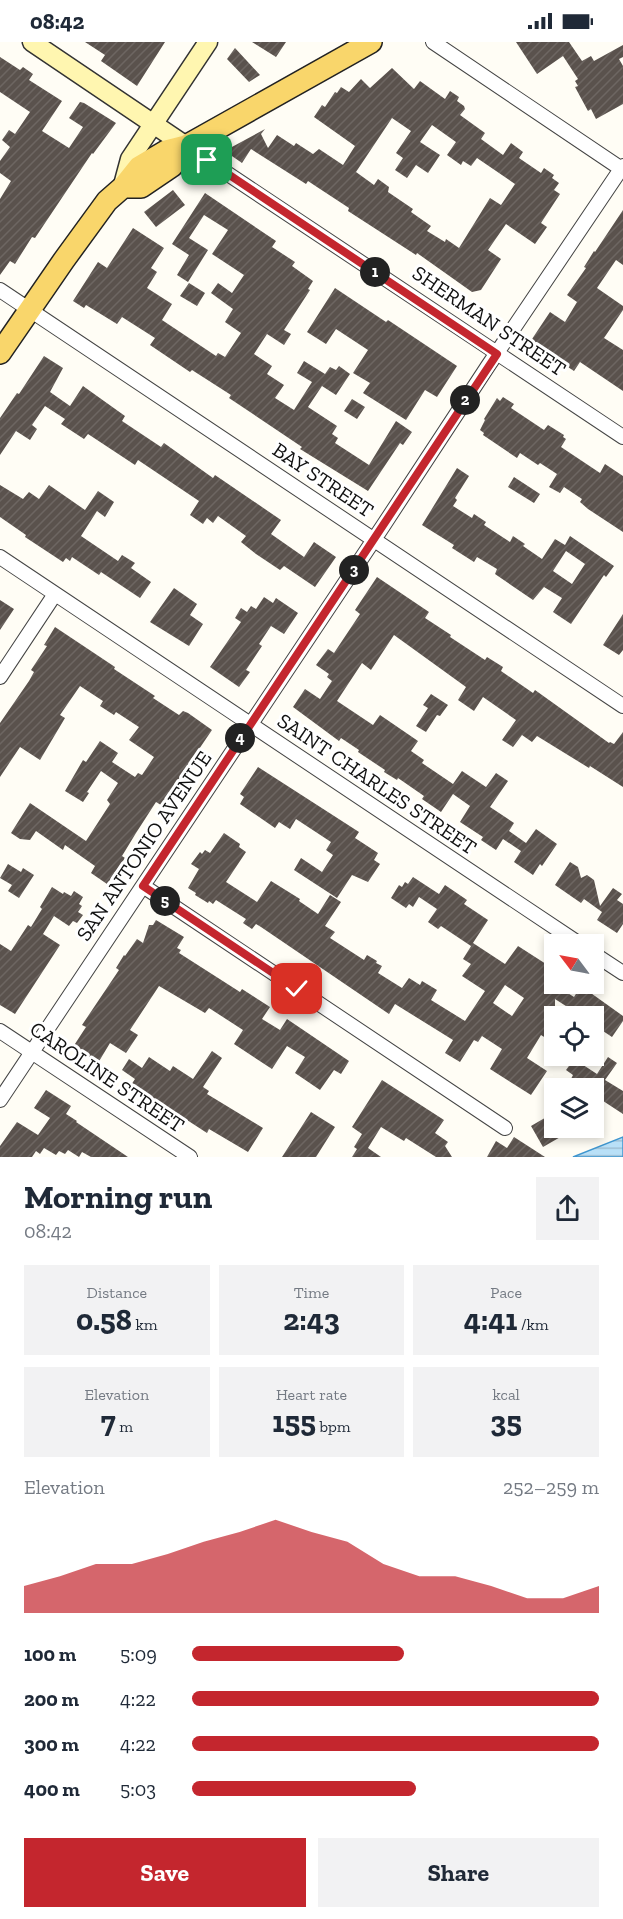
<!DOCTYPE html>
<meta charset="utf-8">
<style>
:root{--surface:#fff;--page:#f2f2f3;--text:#1f2937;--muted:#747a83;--accent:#c4262e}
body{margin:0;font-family:"Zilla Slab",serif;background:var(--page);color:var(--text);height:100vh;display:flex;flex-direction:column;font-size:22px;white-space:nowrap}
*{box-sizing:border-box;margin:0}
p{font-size:20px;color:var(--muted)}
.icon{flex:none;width:33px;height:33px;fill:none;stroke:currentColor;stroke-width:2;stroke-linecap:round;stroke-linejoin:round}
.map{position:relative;height:1115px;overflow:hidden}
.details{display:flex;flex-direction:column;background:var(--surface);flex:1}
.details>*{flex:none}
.needle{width:39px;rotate:302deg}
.fabs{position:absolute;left:544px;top:892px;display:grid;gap:12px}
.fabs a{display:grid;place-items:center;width:60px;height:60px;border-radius:0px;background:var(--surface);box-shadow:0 3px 9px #0003;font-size:30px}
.pin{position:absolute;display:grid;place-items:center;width:51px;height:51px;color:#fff;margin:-26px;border-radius:12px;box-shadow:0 3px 9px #0006}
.km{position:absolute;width:30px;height:30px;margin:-15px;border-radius:50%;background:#222;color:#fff;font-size:16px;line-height:30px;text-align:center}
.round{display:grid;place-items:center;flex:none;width:63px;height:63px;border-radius:0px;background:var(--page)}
.overview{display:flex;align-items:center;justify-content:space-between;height:102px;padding:0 24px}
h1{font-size:33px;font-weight:700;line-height:45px}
.metrics{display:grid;grid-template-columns:repeat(3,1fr);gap:9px;height:102px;padding:6px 24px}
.metrics div{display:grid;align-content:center;border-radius:0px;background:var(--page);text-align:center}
.metrics b{font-size:30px;font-weight:700}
.metrics small{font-size:16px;font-weight:400}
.metrics p{font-size:16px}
.chart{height:168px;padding:12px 24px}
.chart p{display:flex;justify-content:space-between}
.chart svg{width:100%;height:108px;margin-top:6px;fill:var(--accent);opacity:.7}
.cta{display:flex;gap:12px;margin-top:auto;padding:12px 24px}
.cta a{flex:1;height:69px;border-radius:0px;background:var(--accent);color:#fff;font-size:24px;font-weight:700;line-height:69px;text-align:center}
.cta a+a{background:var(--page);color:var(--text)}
ul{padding:0 24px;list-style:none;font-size:20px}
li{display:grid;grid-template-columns:96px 72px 1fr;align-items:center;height:45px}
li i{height:15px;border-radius:8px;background:var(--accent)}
.status{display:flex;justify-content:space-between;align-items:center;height:42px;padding:0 30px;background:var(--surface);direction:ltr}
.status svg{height:16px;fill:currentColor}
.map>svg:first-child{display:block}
.water{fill:url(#water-rules);stroke:#3f96cf;stroke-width:1.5}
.building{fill:url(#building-hatch);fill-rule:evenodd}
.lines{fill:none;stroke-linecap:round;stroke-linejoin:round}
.street-casing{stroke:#444;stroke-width:16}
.secondary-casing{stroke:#333;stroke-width:21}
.primary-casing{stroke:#222;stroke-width:24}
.street{stroke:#fff;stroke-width:14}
.secondary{stroke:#fff6b0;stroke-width:18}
.primary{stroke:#f9d66b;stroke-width:21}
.route-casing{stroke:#fff;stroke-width:12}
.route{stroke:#c4262e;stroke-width:8}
.labels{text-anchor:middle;stroke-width:6;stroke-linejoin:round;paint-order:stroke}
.street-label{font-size:21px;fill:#111;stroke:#fff}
</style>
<div class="status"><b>08:42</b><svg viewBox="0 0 49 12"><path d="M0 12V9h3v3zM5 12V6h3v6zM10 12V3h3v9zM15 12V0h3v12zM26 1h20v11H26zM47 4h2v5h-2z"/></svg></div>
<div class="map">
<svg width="623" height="1115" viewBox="0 0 623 1115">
<defs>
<pattern id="water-rules" width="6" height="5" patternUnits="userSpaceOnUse" patternTransform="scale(1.5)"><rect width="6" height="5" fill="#b9e0f7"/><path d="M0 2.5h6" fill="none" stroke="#9ebfd3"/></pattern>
<pattern id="building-hatch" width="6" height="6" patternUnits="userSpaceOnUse" patternTransform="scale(1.5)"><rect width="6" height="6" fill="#5a524d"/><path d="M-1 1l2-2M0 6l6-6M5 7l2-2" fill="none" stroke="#6d6662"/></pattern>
</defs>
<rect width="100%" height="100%" fill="#fffdf5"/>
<path class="water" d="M623,1095V1115H573Z"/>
<path class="building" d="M85,0H165L137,44L101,19L105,13Z
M252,0H286L276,15Z
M516,0H569L582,19L591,14L594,19L623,3V15L619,17L623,24V62L596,77L591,67L588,69L575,45L578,44L575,39L578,37L563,14L537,32Z
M235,6L260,33L249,40L227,17Z
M0,15L20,28L23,25L33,32L29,38L62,59L42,89L69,106L83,85L69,76L80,60L84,61L116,81L93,112L92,111L35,196L32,195L15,222L10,219L0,233V157L11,139L0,131V119L10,105L2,98L9,88L15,92L30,70L0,50Z
M392,26L414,47L420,39L445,57L450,49L459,55L457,59L464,64L465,67L460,73L485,91L481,97L503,113L511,101L523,110L519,116L541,131L544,126L554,133L552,136L559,141L554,148L560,152L541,181L547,185L535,202L506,182L488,208L501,217L481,248L472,250L417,211L416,213L348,169L349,166L317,145L308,139L306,142L251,107L242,121L229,112L230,106L265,87L261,92L268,106L277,93L294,104L296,101L313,112L319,107L343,123L355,104L314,75L322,63L325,65L335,50L337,51L341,45L349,50L361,37L370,46ZM392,76L411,89L396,111L403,116L395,128L407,136L416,123L428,131L440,113L420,100L432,83L456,100L447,113L461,123L463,119L471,124L477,116L515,142L501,163L490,156L459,206L446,197L445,200L427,189L431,184L411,170L413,167L388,150L389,145L378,137L374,143L356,130Z
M173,148L185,163L156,185L144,170Z
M205,151L276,199L272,205L295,220L292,224L313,239L308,247L310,248L284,288L291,292L284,303L267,292L254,312L272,324L267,332L284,343L275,356L294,368L312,340L297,331L304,319L325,332L330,325L336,328L339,324L350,332L336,353L322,344L308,365L337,384L332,392L338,396L335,401L369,423L396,379L412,390L403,403L400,401L368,449L300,407L302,405L229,356L231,353L192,328L190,330L150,303L155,296L122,275L117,282L86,263L84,266L73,259L98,220L107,226L133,186L164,206L151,226L157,230L147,246L172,262L162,278L216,314L218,311L225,315L241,291L225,280L233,267L211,251L218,241L232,251L244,233L212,212L228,188L204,173L189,196L208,208L188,240L177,233L189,213L172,202Z
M623,168V223L616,218L597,246L623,264V268L604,296L623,308V349L580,320L574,329L530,300L550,270L565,280L577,260L567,253L586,226L584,225L594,209L595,210Z
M189,241L205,251L197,264L180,254Z
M335,246L386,280L388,278L457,324L437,355L425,348L406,378L363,351L370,341L353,331L368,308L336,287L326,302L307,290Z
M44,314L63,326L50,350L70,364L83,344L125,374L122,379L161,405L164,401L213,436L215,433L281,478L271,492L304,515L314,500L336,515L315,545L284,524L280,528L256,512L241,500L246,494L218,474L213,481L207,476L203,482L190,473L199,459L138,418L135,423L88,392L84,397L61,382L65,377L45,364L32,383L37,387L30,398L16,389L0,413V376L17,351L19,352Z
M503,355L514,362L511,366L544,388L548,383L564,393L563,395L566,397L561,405L600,431L605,422L623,434V490L588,467L580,460L582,457L564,445L560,451L549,445L557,432L540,421L538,423L520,411L517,416L483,393L484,391L480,388L485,378L484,377L497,356L500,359Z
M352,357L365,365L357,377L344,369Z
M457,426L469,434L455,456L457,458L453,464L472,476L474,472L486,480L484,483L510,500L513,494L525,502L523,504L542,517L555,497L565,503L570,494L614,524L606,535L604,533L571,582L553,570L562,556L544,545L533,558L495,532L497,527L477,515L474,520L452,506L454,503L422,483ZM566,509L585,522L572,542L553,529Z
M514,435L540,452L534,461L508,445Z
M0,443L23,457L29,450L39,457L49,443L85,468L98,449L114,460L105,475L97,469L81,494L118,519L122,513L135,521L131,526L151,540L140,556L101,530L99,533L72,515L70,519L66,516L63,520L25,495L26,493L0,475Z
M377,535L429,570L425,576L451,593L450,595L485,618L487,615L503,625L501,629L533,651L535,648L609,701L610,700L614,702L623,690V745L590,724L589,726L537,694L532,700L522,693L513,705L502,698L516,678L483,655L474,669L458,658L466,645L394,593L371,628L362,621L337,659L373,683L380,673L418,699L411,709L424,718L422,721L453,742L462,729L486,745L496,731L508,739L490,765L514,781L509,789L526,801L536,787L557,802L542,824L540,822L533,833L514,820L521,809L503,797L496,808L481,798L483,795L460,780L470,764L453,752L441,770L422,757L424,754L398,736L397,738L384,730L385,728L358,710L359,708L341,696L339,699L293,665L305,647L320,657L332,639L327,635L329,632L316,623L328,607L334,611L360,572L355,568Z
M174,546L197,562L190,573L203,582L189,604L150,580Z
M264,555L273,561L276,556L298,571L284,592L271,584L259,602L262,604L246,628L250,630L239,645L210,625L241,580L235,576L241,566L247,570L251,564L256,567Z
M0,558L14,567L0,588Z
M623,572V608L619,613L603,603Z
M55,585L115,625L114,627L155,654L153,656L179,673L183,669L188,671L212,688L161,763L156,760L136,791L122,814L125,816L107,842L91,831L95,824L65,803L63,808L36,789L30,798L20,797L11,791L30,761L86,799L110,762L107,758L118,741L101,729L87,750L89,751L83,760L65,749L83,718L86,720L100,699L118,711L112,720L135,735L138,731L142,733L154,715L129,698L139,685L116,670L114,673L100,664L103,659L80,644L60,673L65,676L40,718L20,705L0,735V681L29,639L34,630L31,628L47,604L44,603Z
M431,652L448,663L440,674L437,673L426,690L416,684L428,666L423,663Z
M258,725L359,790L355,796L378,811L374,818L380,822L368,840L352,833L337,856L294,828L301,816L322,830L333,813L326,808L331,800L296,777L290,787L279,780L275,786L240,762L244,755L240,752Z
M224,791L240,802L239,805L246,810L226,840L257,860L271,839L300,857L299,859L318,872L330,853L341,860L325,884L335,890L330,896L364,918L367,913L377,919L376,921L382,924L378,931L402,946L409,936L420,943L422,939L437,948L431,958L465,979L485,949L462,934L471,922L463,917L473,901L505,922L518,904L546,922L555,909V943L574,955L581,944L623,974V979L612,995L594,983V975H583L555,957V965L547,976L555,981V1002L541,993L527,1016L547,1029L531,1053L490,1027L502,1007L482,994L478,1000L474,998L460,1020L445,1011L453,998L395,962L389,972L261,885L256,882L252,887L243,881L246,877L216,858L213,862L209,859L208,861L195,853L196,851L188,846L199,827L191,822L200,810L202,812L205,808L210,811ZM505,943L524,956L512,974L493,961Z
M570,820L578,825L581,836L587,833L594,838L600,864L613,846L622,852L617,858L623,862V882L617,891L597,878L602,870L584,857L581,861L555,843Z
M8,822L21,830L23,826L34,833L19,856L8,849L12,843L0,836Z
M413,835L439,852L445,843L467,858L464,862L488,878L471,904L441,884L438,887L428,880L437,867L419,855L413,865L409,862L406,866L391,856L399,843L402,845L405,840L408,842Z
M52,845L63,852L64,850L71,854L74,849L83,855L79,862L82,864L78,870L83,873L77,881L73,879L69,884L54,874L43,892L60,903L15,972L0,963V902L11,909L28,883L31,885L42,867L40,865Z
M156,878L184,895L177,906L181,908L179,911L240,950L242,947L270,965L262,977L280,988L287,977L349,1019L341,1032L334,1028L320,1048L295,1031L305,1015L287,1004L272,1027L234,1002L243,988L209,966L205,971L159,944L130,988L138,993L126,1011L110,1001L98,1021L73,1005L86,985L82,983L119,928L116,926L124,913L125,914L137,897L143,901L149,883H153Z
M212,1009L222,1016L203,1045L209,1049L207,1052L263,1086L248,1110L209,1087L207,1091L147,1052L142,1049L139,1053L129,1046L135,1037L122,1028L129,1017L142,1026L149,1015L170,1029L173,1024L193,1037Z
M608,1015L617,1021L605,1038L623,1049V1072L594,1053V1047H586L571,1037L573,1033L566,1028L574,1017L597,1032Z
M382,1038L444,1078L435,1091L448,1100L445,1104L452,1115H436L406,1096L404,1099L381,1085L368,1106L381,1115H352L357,1107L354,1105L362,1092L352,1085Z
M46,1048L71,1064L66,1072L77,1079L76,1080L128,1115H91L82,1110L79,1115L68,1108L65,1112L59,1109L56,1113L44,1106L40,1112L36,1109L32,1115H0V1104L17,1080L38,1093L50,1076L34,1066Z
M311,1070L335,1085L316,1115H282Z
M555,1070V1086H576L543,1105L531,1084Z
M514,1095L545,1115H487L496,1099L507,1106Z"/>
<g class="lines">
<defs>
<path id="street" d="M433,0L623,128
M186,104L623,395
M0,248L623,664
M0,515L581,903
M0,635L55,552
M143,844L505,1086
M594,912L623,931
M0,989L190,1115
M0,1058L383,484L488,324L623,124"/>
<path id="secondary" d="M32,0L186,104
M123,143L130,117L208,0"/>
<path id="primary" d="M123,145H141L172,124L186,104
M0,311L64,218L107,159L123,145L139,125L166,109L186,104L371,0"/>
</defs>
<use href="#street" class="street-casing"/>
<use href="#secondary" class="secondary-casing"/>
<use href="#primary" class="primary-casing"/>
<use href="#street" class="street"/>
<use href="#secondary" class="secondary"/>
<use href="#primary" class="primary"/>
</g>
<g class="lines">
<defs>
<path id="route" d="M207,118L497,312L143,844L297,947"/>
</defs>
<use href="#route" class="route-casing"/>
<use href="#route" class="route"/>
</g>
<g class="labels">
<g class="street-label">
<text transform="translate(489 279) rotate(34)" y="7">SHERMAN STREET</text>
<text transform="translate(323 438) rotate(34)" y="7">BAY STREET</text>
<text transform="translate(377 742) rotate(34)" y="7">SAINT CHARLES STREET</text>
<text transform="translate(144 804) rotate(-56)" y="7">SAN ANTONIO AVENUE</text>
<text transform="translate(107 1035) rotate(34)" y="7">CAROLINE STREET</text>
</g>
</g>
</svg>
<div class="fabs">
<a><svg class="needle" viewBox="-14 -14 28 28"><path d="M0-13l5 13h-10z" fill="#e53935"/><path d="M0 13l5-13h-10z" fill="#747a83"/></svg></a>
<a><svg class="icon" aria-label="locate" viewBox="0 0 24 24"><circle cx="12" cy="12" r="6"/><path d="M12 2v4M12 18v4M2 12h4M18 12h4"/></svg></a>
<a><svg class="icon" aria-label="layers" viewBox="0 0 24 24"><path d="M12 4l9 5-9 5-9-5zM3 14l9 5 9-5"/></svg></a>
</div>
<div class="pin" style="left:207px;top:118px;background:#1e9e55"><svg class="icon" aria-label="arrive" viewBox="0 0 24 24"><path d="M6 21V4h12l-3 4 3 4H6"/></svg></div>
<div class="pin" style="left:297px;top:947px;background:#d93025"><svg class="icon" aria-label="check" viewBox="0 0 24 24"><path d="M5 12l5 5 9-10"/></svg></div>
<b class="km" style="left:375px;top:230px">1</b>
<b class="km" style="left:465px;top:358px">2</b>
<b class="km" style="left:354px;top:528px">3</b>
<b class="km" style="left:240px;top:696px">4</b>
<b class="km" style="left:165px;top:859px">5</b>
</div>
<section class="details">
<div class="overview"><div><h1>Morning run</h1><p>08:42</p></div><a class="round"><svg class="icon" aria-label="share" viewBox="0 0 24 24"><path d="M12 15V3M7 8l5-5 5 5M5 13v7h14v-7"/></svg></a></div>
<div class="metrics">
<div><p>Distance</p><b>0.58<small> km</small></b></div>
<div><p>Time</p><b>2:43</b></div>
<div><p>Pace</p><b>4:41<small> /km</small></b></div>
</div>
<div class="metrics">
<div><p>Elevation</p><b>7<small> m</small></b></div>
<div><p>Heart rate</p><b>155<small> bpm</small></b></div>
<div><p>kcal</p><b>35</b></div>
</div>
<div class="chart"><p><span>Elevation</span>252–259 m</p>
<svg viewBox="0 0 160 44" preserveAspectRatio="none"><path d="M0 44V33L10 29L20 24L30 24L40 20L50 15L60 11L70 6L80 11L90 15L100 24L110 29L120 29L130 33L140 38L150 38L160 33V44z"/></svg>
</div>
<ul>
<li><b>100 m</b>5:09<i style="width:52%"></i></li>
<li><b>200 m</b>4:22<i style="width:100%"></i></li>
<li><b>300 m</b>4:22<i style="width:100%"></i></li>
<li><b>400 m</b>5:03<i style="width:55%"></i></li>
</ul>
<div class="cta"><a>Save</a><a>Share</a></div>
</section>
